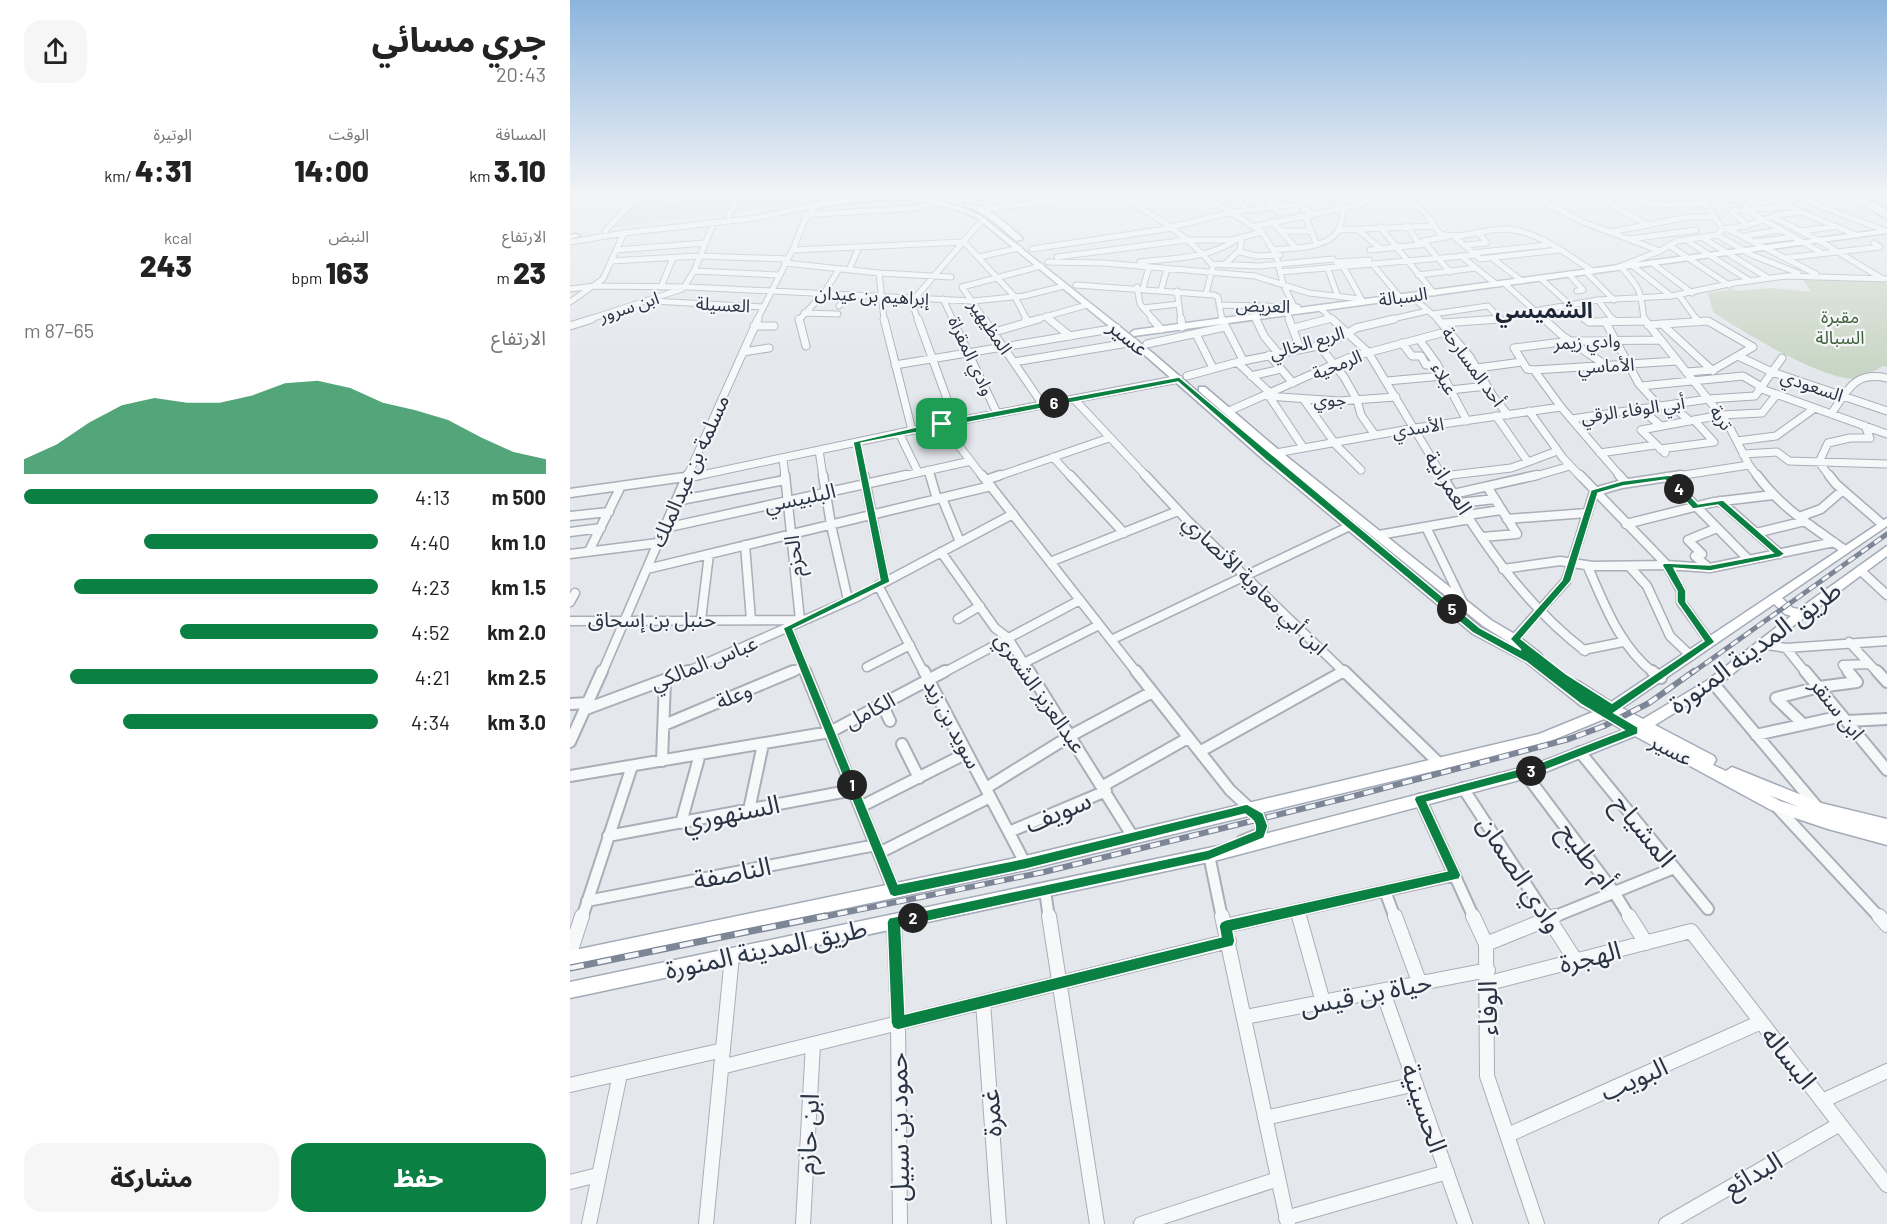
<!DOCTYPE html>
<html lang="ar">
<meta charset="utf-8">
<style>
:root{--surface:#fff;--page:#f6f6f6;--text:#222;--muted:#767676;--accent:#0b8043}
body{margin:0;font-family:Barlow,"Noto Sans Arabic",sans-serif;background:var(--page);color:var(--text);direction:rtl;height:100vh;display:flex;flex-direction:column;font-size:22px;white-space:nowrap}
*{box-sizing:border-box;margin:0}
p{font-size:20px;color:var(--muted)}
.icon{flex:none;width:33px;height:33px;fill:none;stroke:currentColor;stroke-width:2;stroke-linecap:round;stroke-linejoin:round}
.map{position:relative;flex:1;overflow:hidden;direction:ltr}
.sheet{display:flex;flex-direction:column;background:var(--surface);width:570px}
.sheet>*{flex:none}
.pin{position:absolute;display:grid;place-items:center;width:51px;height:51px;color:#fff;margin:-26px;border-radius:12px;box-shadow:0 3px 9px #0006}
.km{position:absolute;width:30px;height:30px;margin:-15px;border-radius:50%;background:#222;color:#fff;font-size:16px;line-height:30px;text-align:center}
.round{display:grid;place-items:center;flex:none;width:63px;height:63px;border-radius:18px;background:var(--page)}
.headline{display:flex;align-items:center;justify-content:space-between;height:102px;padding:0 24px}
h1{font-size:33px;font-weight:800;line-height:45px}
.metrics{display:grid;grid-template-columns:repeat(3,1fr);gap:9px;height:102px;padding:6px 24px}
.metrics div{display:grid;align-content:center}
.metrics b{font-size:30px;font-weight:800}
.metrics small{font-size:16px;font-weight:400}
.metrics p{font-size:16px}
.chart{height:168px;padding:12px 24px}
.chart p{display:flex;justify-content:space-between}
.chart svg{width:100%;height:108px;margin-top:6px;fill:var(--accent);opacity:.7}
.primary-button{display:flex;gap:12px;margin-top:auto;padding:12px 24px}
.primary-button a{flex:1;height:69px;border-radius:18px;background:var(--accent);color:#fff;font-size:24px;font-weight:800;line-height:69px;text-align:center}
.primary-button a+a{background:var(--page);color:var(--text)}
ul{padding:0 24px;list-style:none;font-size:20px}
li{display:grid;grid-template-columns:96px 72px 1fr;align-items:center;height:45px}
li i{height:15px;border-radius:8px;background:var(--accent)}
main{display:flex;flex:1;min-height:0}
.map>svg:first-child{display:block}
.built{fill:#d2d6de}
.green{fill:#c9d6c5}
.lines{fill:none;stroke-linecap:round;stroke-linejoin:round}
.minor-far4-casing{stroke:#a9aeb7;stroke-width:7}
.minor-far3-casing{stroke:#a9aeb7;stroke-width:9}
.minor-far2-casing{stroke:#a9aeb7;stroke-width:11}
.minor-far1-casing{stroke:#a9aeb7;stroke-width:14}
.minor-casing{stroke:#a9aeb7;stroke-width:16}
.major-casing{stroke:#a3abb8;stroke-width:3}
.highway-casing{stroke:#8b94a3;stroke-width:2}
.minor-far4{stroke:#f7f8fa;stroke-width:5}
.minor-far3{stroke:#f7f8fa;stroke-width:7}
.minor-far2{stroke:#f7f8fa;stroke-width:8}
.minor-far1{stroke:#f7f8fa;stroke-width:10}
.minor{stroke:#f7f8fa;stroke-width:14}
.major{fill:#fff;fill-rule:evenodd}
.highway{fill:#fff;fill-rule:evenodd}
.rail-far2-casing{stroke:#7d8696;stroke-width:5}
.rail-far1-casing{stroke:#7d8696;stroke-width:6}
.rail-casing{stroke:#7d8696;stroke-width:7}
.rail-far2{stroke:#f4f6f9;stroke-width:3;stroke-dasharray:8;stroke-linecap:butt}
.rail-far1{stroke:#f4f6f9;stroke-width:4;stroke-dasharray:10;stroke-linecap:butt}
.rail{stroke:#f4f6f9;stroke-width:4.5;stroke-dasharray:14;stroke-linecap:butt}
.route{fill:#0b8043;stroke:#fff;stroke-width:1.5;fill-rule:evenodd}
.labels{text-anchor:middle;stroke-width:4.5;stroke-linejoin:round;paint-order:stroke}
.far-street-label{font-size:18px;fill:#2b3445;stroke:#f4f6f9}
.far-park-label{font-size:18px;fill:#3f6138;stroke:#f4f6f9}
.street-label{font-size:21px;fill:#2b3445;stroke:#f4f6f9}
.far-district-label{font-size:22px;font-weight:bold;fill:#1d2536;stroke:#f4f6f9}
.near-street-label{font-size:26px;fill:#2b3445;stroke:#f4f6f9}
</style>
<main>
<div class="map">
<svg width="1317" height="1224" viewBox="0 0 1317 1224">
<rect width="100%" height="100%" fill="#e4e7ec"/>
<path class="built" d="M72,195H258L204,205L193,209L38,228Z"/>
<path class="green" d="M1230,275L1308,279L1317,284V367L1313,366C1305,370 1292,379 1284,379C1249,378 1173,332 1143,312L1138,293L1163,289L1165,291L1202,288L1241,292Z"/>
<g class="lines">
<defs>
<path id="minor-far4" d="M548,195C583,215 617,234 643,266L636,294
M633,195L692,232L706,255L713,284L724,306
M667,195L676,210
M695,195L706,210
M718,195L743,215
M835,195L856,214L870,234C893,240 912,229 935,229C967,230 997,255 1023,271
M961,195L1013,222L1090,251
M1025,195L1078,225
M1048,195L1083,205L1135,203
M1081,195L1091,205
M1137,195L1135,203L1153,229
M1165,195L1183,214L1250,252
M1191,195L1286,235
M1222,195L1316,231
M1134,198L1170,199
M968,199L997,195
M101,202L114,199L116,195
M563,204L599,195
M412,209L541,195
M708,213L726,210
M233,215L346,208L368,203
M158,216L164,207L166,195
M735,216L746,243
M1203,217L1248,240L1313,279
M702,221L725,247
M686,226L785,206L818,195
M837,226L850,245
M1178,226L1161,211L1217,207
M602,227L662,212L730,204L778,195
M810,227L864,293
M787,229L811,249
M1158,229L1246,274
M769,230L864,226
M35,231L69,195
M713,231H740
M1231,231L1263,227
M1040,232L1119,217H1145
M1147,235L1182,255L1228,273
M1174,236L1210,230
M877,237L853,241L880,272
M885,237L910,259L989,250
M1133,238L1198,278
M1060,239L1126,230
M1116,240L1180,281
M0,242L54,233L186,218L291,195
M1184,242L1224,237
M895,245L917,243L908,232
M1100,246L1159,285
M462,249L603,228
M46,250L135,243
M223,250L394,242L445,297L457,320
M703,250C721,248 756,249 767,232C772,225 772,217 774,209
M800,250L856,244
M671,252L686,256L710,255
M903,253L978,245
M891,256L926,284
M409,257L449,248
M487,257L617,240H662L692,232
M922,258L952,281
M1215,258L1310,247L1304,243
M41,261L129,256L218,259
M478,262L534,263L685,276L739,293L791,299
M570,262C603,258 637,259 666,240
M766,262L799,260
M215,263L309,273L381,277
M1082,263L1122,293
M642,264L689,266L763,259
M654,265L670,250L672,237
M804,266L830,297
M1063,266L1101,296
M1051,267C1071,289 1071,292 1074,320
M774,268L793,302
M1046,268L1090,251L1107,241L1147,235L1153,229L1176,226L1207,215L1232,212
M758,269L768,297
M279,270L289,247
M124,271L208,275
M710,272L906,255
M1016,272L1044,300
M309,273L314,320
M999,274L1013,290L1007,291
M848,275L906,268
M970,278L1017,320
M934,283L975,320
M506,285L644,295L648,297L652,320
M91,287L103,258
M114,287L124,271L144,222
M567,287L570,304L584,320
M573,288L579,267
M0,289L25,286L119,287L403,301L454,296L494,286
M591,290L597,269
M607,291L611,320
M1109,295L1127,320
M841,296L869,320
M340,298L348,320
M345,298L406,227L414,221
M373,299L383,320
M1028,300L1043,320
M82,301L193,307
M0,302L33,279L54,233
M649,305L728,307
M269,306L278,295
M573,308L609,304
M750,308L763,320
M964,311L1028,300L1101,296L1164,283L1216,276L1317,279
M717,312L720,320
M234,313L268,314
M863,314L918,306L930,319L911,320
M476,316L481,320
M685,317L687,320
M17,320L112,289
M187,320L224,247L234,221L246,206
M229,320L254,293L269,269
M415,320L392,287L471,266
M464,320L517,305
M752,320L761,318
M818,320L857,311"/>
<path id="minor-far3" d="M229,319L236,346
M314,319L342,430
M348,319L385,421
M382,319L427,413
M414,319L473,405
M456,319L458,322
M479,319L500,336
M582,319L591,329
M611,319L612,327
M652,319L673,360
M686,319L694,336L708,353
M719,319L730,348
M762,319L798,352L873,477
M868,319L900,357L923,396L938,415
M974,319L994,337L1037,366
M1015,319L1019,322L1075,321
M1042,319L1044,321
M1074,319L1158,424L1179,465L1188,477
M1126,319L1128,322
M1035,321L1069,384L1089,406
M873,323L930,319
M1092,324L1143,371
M1078,325L1138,321L1183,347L1143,370L1116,372
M0,326L22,319
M184,326H204
M724,328L758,319
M424,332L469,319
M626,334L643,368
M849,339L867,364L897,421
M1090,340L1000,341L944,348L957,369L964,370L1107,361
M832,343L842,356H851L856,365L867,364
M577,344L655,327
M748,344L774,377L787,400L791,415L805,435
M173,352L199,348
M699,355L723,383
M1168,356L1202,372L1317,411
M444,362L564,342
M667,362L700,393
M325,365L547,328
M907,368L952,362
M964,370L991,407L1051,477
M617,376L668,362L748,346L775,335L786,328L824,319
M681,376L711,369
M817,381L873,376
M1071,386L1173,376L1190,386
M1189,388L1317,434
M880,390L917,386
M697,396L769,401L826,397
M699,396L733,447
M505,400L577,477
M734,400L764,442
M1101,405L1120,421
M1071,409L1091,426
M659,411L778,358L879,331
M959,411L993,458L1011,477
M1261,414C1278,390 1284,371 1317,378
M1002,419L1138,399L1185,396L1212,358
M372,424L413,477
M329,433L348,472
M1167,441L1206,436L1245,408
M287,442L294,477
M763,442L791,470
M1090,449L1144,442L1124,420
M249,450L253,477
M706,453L845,428L991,407
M1030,453L1085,445
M1095,453L1071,430L1151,415L1192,413L1207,394
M1173,454L1207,452L1219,461L1317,464
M483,457L501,477
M213,458L215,477
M958,462L987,451
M358,470L360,477
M873,476L941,468L958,462L926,416
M117,477L188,319
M122,477L372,424L609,379
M329,477L401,461
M426,477L539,438
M962,477L1000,466
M1101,477L1179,465
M1260,477L1249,462L1258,443L1280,438H1300L1295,426"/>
<path id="minor-far2" d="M215,475L230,620
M253,475L261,525L278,600
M294,475L315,582
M360,475L367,499
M412,475L567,673
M500,475L554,533
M575,475L618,521L775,673
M872,475C911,541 954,604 1015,651
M1010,475L1097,565L1111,591V602L1140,642
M1049,475L1056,483
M1187,475C1210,507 1243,527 1275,550
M1259,475L1266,484L1312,524
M873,476L880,475
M1097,477L1179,560
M416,480L430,475
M0,493L129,475
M883,494L967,475
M372,498L390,542
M106,501L215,480
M1150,501L1210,554
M889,503L925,499
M897,515L931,510
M0,516L39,512
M1229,517L1251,509L1273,490
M937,519L1017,513
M1056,524L1144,502L1203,495
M856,527L893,603
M95,528L336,475
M0,532L31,528
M1186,533L1235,521
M809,535L900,519
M912,537L947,534L918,488
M175,545L181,620
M19,551L51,486
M371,552L425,628L438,638L460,673
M0,554L88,543
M480,562L608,511
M1017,565C1034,603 1049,646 1084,673
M1059,566L1077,586L1100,636L1121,656
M1139,568L1125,556L1132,554L1118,540L1147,528
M77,569L421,486
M933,569L990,561L1022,566L1097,565L1140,568L1264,542
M1290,570L1317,595
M308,585L354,673
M0,602L5,593
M388,619L410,606
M131,620L139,554
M0,621L230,620
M218,628L236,673
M944,639L996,581L1024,492L1052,484L1111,475
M541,640L782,525
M1279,642L1308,673
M1191,644L1216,648L1317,641
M1216,648L1236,673
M1013,650L1053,642
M454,663L529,625
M297,667L340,645
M32,673L117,475
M114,673L287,597L443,514
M220,673L233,667
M373,673L510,600
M771,673L774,671
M1279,673L1273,665L1299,664"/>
<path id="minor-far1" d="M235,671L324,891
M354,671L455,863
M459,671L563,837
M566,671L660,790L689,817L692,827L689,834L672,841
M774,671L871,765
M1082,671L1091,678
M1235,671L1317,770
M1307,671L1317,682
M1143,683L1248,808
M0,704L18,703
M312,704L320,721
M16,709L118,671
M1277,721L1317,719
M1233,724L1206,698L1249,687L1287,682L1278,671
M94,725L223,671
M1186,735L1272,716
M0,742L32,671
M332,744L349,778
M631,751L774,671
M1010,752L1138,909
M92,761L95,680
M954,772L1044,892L1060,918
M0,776L260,732L375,671
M533,786L618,738
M416,788L500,736L582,692
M893,788L978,918
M850,799L904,918
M1206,806L1310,918
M290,807L397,753
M179,810L193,744
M111,823L130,754
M439,832L536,791
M38,836L283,790
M309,853L420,797
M643,853L639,855L652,918
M475,891L479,918
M815,891L825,918
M17,901L306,845
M728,911L730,918
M12,918L62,766
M692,918L885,875
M981,918L1104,868"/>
<path id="minor" d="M479,916L527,1224
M652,916L718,1224
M729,916L753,1002
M825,916L850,984
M903,916L916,944L917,1076L967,1224
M977,916L1006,961
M1059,916L1076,943
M1309,916L1317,925
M324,922L328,1023L330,1224
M655,926L699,916
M916,944L985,916
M0,953L12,916
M919,983L1121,931L1317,1185
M813,992L895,1224
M413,1002L429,1224
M675,1017L918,970
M151,1067L659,941
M0,1085L153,1050
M1252,1101L1317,1071
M695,1118L846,1084
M938,1135L1191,1022
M0,1182L28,1175
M716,1218L877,1172
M19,1224L50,1074
M136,1224L162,956
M233,1224L243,1044
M571,1224L708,1179
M1096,1224L1270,1124"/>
<path id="major" d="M329,195C359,197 384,203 411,216L584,354L703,457L911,628L942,644L913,626L702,455L629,391V387H635L710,451L921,620L948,636L971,654L973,657L971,661L1000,683L1005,680L1010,682L1041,702L1317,518V526L1212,598L1223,608L1229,609L1317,546V556L1195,647L1148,686L1085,725L1144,756L1146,760L1143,765L1156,771L1162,767L1251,803L1317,819V845L1258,829L1201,810L1065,736L968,775L648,860L0,998V982L648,846L966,764L1053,730L1034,719L971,745L455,870L0,967V951L455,856L969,734L1023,712L1011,706L956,662L903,634L695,461L578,358L407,218C353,193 303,198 246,208L243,206L287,198ZM1204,604L1215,614L1221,616L1138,680L1073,719L1052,708ZM1199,795L1229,807L1210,801Z
M1276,195H1283L1317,214V219Z
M395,204C417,204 438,224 453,239L446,241C430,226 416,213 395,206Z
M1317,229V233L564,336L560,333L564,330Z
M0,235L6,234L10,236L0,239Z"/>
<path id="highway" d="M1283,195H1292L1317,210V215Z"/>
</defs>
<use href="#minor-far4" class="minor-far4-casing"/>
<use href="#minor-far3" class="minor-far3-casing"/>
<use href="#minor-far2" class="minor-far2-casing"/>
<use href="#minor-far1" class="minor-far1-casing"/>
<use href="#minor" class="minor-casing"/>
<use href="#major" class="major-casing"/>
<use href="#highway" class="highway-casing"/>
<use href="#minor-far4" class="minor-far4"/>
<use href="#minor-far3" class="minor-far3"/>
<use href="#minor-far2" class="minor-far2"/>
<use href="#minor-far1" class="minor-far1"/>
<use href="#minor" class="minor"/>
<use href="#major" class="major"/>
<use href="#highway" class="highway"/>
<defs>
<path id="rail-far2" d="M1122,673L1317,534"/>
<path id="rail-far1" d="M248,918L474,872L784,796L999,739L1034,726L1079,703L1124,671"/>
<path id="rail" d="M0,968L255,916"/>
</defs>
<use href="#rail-far2" class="rail-far2-casing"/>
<use href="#rail-far1" class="rail-far1-casing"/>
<use href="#rail" class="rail-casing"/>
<use href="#rail-far2" class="rail-far2"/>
<use href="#rail-far1" class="rail-far1"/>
<use href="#rail" class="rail"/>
</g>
<linearGradient id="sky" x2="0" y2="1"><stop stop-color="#8bb4dd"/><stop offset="0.53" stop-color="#f3f4f6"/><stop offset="1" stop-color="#f3f4f6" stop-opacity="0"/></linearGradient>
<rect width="1317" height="366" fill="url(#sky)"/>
<path class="route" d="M609,377L910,628L951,650L940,639L992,580L1021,490L1052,481L1100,475L1128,504L1153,500L1215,554L1210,557L1140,571L1104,568L1116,591V602L1145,642L1044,713L1068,727V734L968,773L857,802L891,875L889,879L663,931L665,941L663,946L659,947L328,1030L323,1028L321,1023L317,922L319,918L638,850L685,831C687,822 682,819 675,814L456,869L324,897L320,895L213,628L310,580L283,442L372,421ZM608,382L696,460L903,633L956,662L1012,705L1054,730L967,764L846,796L844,799L877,871L655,920L651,922L649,926L651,937L335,1014L331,927L639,860L694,838L698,826L693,813L677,804L456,858L328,884L223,629L320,582L291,443ZM1095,480L1123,509L1148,505L1203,553L1140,565L1094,563L1092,565L1107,591V602L1134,641L1042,703L996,674L951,639L1001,581L1028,493L1053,486Z"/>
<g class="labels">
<g class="far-street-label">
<text transform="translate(302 296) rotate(3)" y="6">إبراهيم بن عيدان</text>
<text transform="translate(833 297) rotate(-8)" y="6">السبالة</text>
<text transform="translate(153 305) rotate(3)" y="6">العسيلة</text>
<text transform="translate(693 306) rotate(2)" y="6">العريض</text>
<text transform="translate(59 307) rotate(-18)" y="6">ابن سرور</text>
<text transform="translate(420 327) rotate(56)" y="6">المظيهير</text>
<text transform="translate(1017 342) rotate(-2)" y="6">وادي زيمر</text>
<text transform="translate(737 343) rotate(-16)" y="6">الربع الخالي</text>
<text transform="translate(401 356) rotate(65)" y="6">وادي المقراة</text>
<text transform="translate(767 365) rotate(-22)" y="6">الرمحية</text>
<text transform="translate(1036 366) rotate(-3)" y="6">الأماسي</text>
<text transform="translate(903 367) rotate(54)" y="6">أحد المسارحة</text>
<text transform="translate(874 379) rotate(61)" y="6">عبلاء</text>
<text transform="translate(1242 386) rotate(19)" y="6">السعودي</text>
<text x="760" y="406">جوي</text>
<text transform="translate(1063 410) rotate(-8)" y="6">أبي الوفاء الرقي</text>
<text transform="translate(1151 418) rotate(55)" y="6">تربة</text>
<text transform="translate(848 428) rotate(-9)" y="6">الأسدي</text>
</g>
<g class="far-park-label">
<text x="1270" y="323">مقبرة<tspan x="1270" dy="21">السبالة</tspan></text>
</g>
<g class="street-label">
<text transform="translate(558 338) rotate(39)" y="7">عسير</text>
<text transform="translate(120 471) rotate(-66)" y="7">مسلمة بن عبدالملك</text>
<text transform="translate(878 483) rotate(58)" y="7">العمرانية</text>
<text transform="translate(230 498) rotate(-12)" y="7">البلبيسي</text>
<text transform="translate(224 556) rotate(-96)" y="7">الحزم</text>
<text transform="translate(685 585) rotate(44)" y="7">ابن أبي معاوية الأنصاري</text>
<text x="82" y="627">حنبل بن إسحاق</text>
<text transform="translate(134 663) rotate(-22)" y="7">عباس المالكي</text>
<text transform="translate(470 693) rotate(55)" y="7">عبدالعزيز الشمري</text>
<text transform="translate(164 696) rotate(-23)" y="7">وعلة</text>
<text transform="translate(1267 709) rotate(51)" y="7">ابن سنقر</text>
<text transform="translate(300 711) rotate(-28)" y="7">الكامل</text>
<text transform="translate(382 724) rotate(62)" y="7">سويد بن زيد</text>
<text transform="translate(1101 750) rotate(27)" y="7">عسير</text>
</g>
<g class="far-district-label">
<text x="974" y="318">الشميسي</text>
</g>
<g class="near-street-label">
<text transform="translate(1185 647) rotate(-36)" y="9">طريق المدينة المنورة</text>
<text transform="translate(488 812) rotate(-23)" y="9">سويف</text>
<text transform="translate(161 813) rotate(-11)" y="9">السنهوري</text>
<text transform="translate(1074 831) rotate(51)" y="9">المشياح</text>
<text transform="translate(1017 856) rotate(53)" y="9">أم طليح</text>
<text transform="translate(162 873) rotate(-11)" y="9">الناصفة</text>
<text transform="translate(950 874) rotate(57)" y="9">وادي الصمان</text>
<text transform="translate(196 949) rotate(-12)" y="9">طريق المدينة المنورة</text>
<text transform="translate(1020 957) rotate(-14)" y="9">الهجرة</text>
<text transform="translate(796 994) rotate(-11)" y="9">حياة بن قيس</text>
<text transform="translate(918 1008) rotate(-90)" y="9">الوفاء</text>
<text transform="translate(1219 1058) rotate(52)" y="9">البساله</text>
<text transform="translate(1064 1079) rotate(-24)" y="9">البويب</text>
<text transform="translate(854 1108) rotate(71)" y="9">الحسينية</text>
<text transform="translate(421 1113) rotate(-94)" y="9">غمرة</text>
<text transform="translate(329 1127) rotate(-91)" y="9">حمود بن سبيل</text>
<text transform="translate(238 1134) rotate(-87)" y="9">ابن حازم</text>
<text transform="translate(1183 1174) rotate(-30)" y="9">البدائع</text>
</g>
</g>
</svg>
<div class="pin" style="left:372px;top:424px;background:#1e9e55"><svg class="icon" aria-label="arrive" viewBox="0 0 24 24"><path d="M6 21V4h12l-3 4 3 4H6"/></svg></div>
<b class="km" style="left:282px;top:785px">1</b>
<b class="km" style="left:343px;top:918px">2</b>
<b class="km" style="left:961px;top:771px">3</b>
<b class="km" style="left:1109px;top:489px">4</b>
<b class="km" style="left:882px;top:609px">5</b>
<b class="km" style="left:484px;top:403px">6</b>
</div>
<section class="sheet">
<div class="headline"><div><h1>جري مسائي</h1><p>20:43</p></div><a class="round"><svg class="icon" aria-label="share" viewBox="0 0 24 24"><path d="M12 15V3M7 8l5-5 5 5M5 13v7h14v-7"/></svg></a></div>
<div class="metrics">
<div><p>المسافة</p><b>3.10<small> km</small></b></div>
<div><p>الوقت</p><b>14:00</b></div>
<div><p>الوتيرة</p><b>4:31<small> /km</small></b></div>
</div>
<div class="metrics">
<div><p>الارتفاع</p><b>23<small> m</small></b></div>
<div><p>النبض</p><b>163<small> bpm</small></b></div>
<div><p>kcal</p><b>243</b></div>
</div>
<div class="chart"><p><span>الارتفاع</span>65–87 m</p>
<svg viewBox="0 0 160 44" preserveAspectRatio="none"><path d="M0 44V38L10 32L20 23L30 16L40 13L50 15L60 15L70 12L80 7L90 6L100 9L110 15L120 18L130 22L140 29L150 35L160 38V44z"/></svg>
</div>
<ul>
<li><b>500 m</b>4:13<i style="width:100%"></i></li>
<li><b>1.0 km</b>4:40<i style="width:66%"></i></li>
<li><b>1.5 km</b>4:23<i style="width:86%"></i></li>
<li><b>2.0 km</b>4:52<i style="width:56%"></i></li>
<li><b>2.5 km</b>4:21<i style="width:87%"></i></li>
<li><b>3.0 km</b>4:34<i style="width:72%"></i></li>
</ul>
<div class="primary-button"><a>حفظ</a><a>مشاركة</a></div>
</section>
</main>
